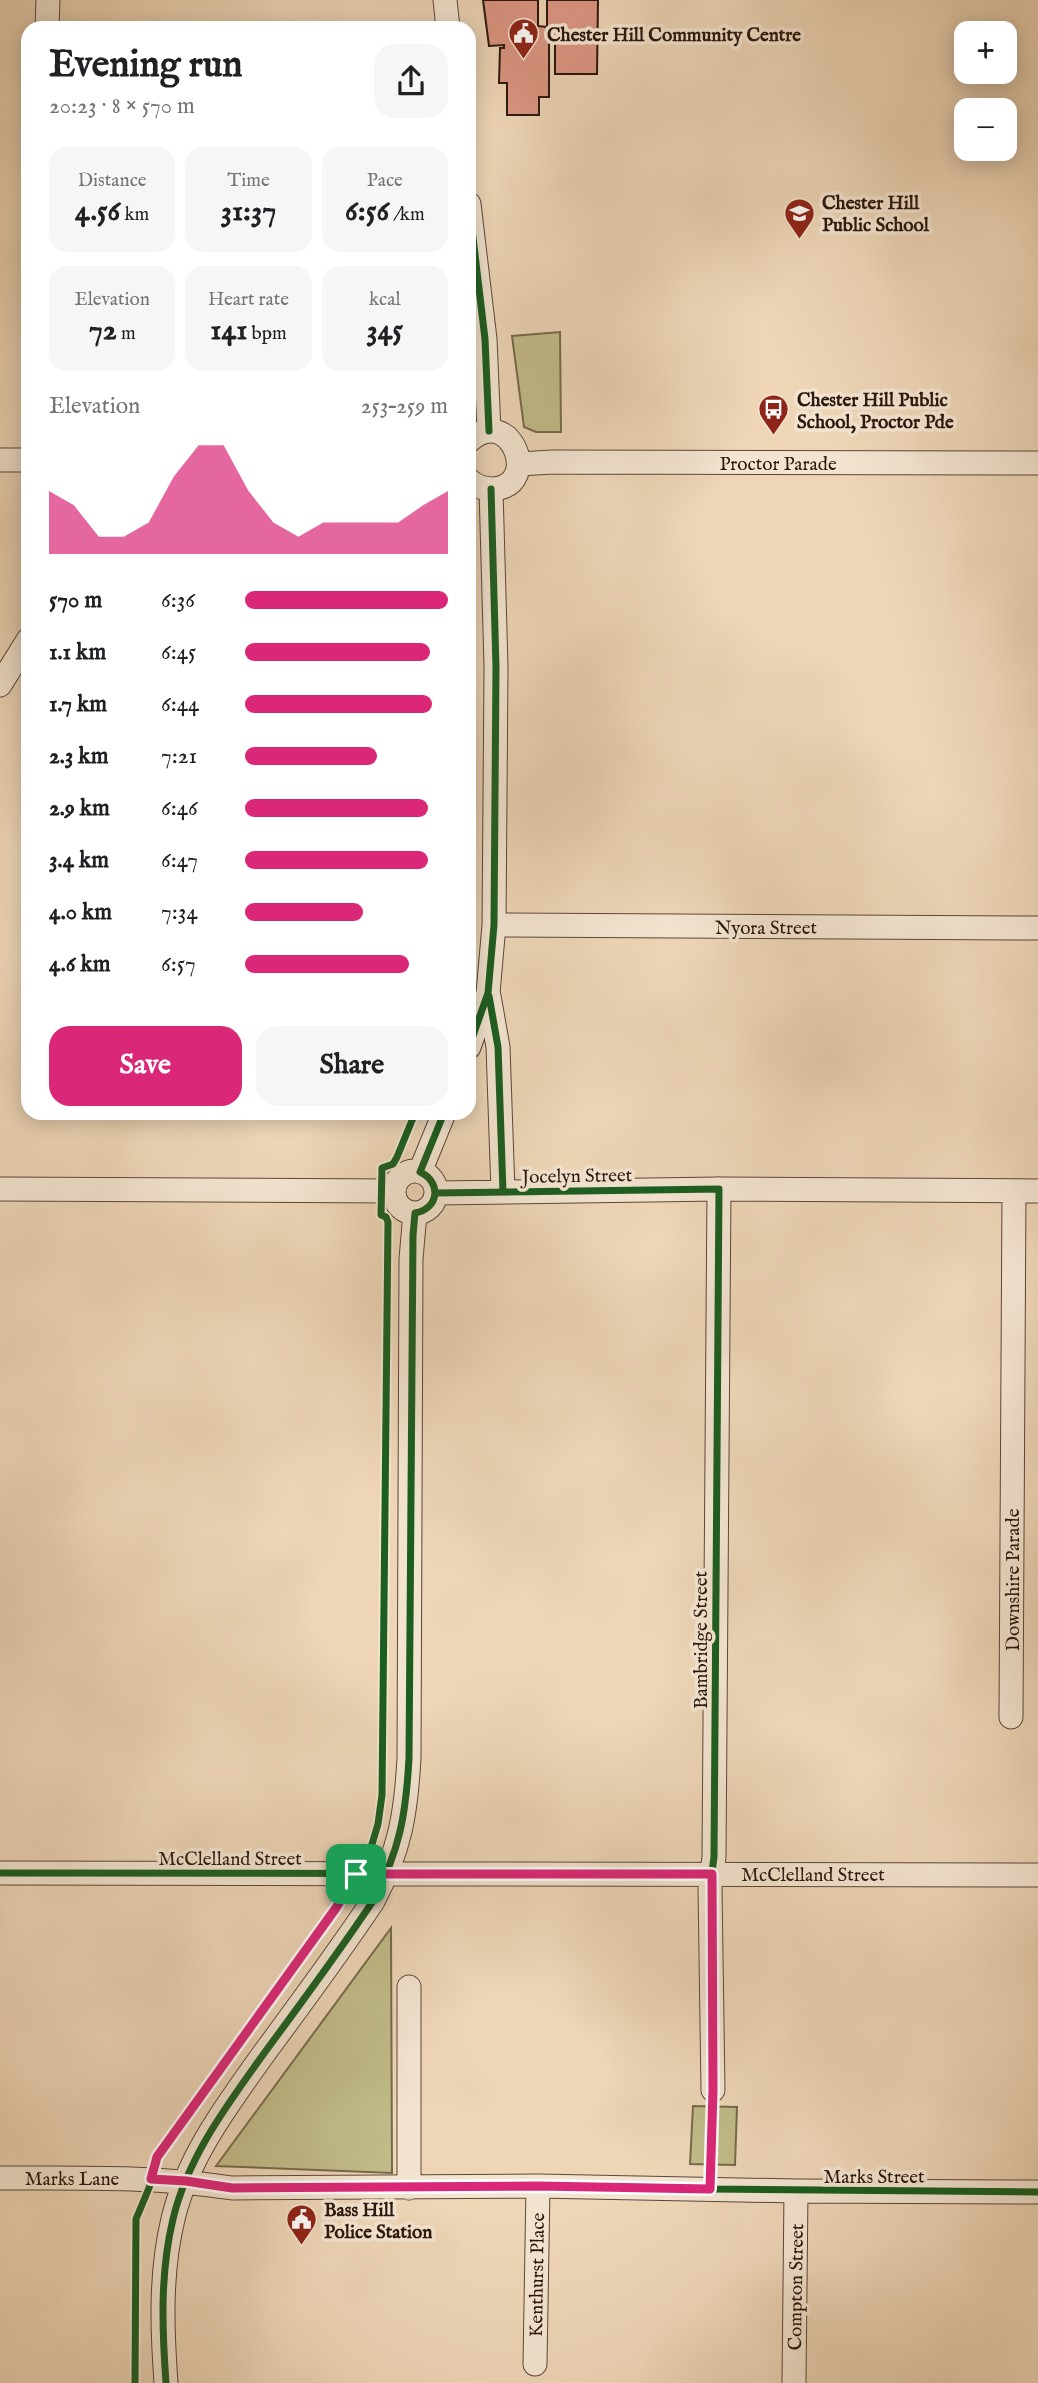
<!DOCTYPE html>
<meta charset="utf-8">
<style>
:root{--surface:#fff;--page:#f6f6f6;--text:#202124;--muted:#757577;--accent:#db2777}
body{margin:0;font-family:"IM FELL English",serif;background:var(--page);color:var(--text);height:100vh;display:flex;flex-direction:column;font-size:26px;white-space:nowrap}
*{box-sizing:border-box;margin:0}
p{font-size:23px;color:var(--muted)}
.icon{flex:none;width:38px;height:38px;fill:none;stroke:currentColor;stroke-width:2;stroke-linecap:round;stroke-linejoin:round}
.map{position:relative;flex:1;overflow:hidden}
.panel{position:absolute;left:21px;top:21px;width:455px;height:1099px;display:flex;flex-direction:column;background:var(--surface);border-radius:21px;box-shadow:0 4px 18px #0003}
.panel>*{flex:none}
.controls{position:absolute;left:954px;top:21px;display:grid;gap:14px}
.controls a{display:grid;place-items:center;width:63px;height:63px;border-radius:14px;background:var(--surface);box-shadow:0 4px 18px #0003;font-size:35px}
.pin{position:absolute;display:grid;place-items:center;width:60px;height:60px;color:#fff;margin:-30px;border-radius:14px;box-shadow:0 4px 10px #0006}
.round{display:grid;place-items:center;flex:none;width:74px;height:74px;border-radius:21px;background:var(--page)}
.head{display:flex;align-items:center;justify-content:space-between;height:119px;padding:0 28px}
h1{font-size:38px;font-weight:700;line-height:52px}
.figures{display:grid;grid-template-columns:repeat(3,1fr);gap:10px;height:119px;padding:7px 28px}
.figures div{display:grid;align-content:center;border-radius:18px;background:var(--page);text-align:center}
.figures b{font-size:30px;font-weight:700}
.figures small{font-size:19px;font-weight:400}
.figures p{font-size:19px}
.chart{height:196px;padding:14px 28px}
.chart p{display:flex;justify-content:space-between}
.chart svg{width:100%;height:126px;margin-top:7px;fill:var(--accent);opacity:.7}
.primary-button{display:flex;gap:14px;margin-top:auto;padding:14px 28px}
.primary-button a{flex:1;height:80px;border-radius:21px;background:var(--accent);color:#fff;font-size:28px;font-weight:700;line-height:80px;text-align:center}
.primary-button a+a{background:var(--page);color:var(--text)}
ul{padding:0 28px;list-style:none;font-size:23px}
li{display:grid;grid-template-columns:112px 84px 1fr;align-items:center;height:52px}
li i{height:18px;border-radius:9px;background:var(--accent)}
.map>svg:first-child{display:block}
.green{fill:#c0bb88;stroke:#76694b;stroke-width:2}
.building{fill:#db9582;stroke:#2b170e;stroke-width:2}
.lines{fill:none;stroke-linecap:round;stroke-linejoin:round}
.minor-casing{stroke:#5c4638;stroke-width:25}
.minor{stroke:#f3e4d0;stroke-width:23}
.cycleway-casing{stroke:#f3e4d0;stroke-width:11}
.cycleway{stroke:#1b5e20;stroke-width:7}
.route-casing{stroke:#fff;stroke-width:14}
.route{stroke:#db2777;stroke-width:9}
.labels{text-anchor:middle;stroke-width:7;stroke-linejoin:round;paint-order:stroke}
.poi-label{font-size:19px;font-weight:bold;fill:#2b170e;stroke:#f3e4d0;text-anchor:start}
.street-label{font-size:19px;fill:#2b170e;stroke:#f3e4d0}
</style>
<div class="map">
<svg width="1038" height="2383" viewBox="0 0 1038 2383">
<rect width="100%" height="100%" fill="#edd5b6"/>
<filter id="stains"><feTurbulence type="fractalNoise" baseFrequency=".00286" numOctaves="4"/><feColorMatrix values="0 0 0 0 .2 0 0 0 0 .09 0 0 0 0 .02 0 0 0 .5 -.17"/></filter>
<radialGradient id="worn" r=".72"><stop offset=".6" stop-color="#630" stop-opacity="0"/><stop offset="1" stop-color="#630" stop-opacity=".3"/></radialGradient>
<path class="green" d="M560,332L561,432H536L524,427L512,336Z
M391,1928L392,2173L216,2166Z
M693,2106L737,2107L735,2165L690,2164Z"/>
<path class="building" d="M483,0H538V26L547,27V0H598L597,74H555V37H549V97H539V115H507V83H499L500,48H504V45L489,46Z"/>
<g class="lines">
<defs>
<path id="minor" d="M445,0L448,28
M47,28L48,0
M469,204L485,339L489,431
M469,441C509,403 543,484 494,489C484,489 476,487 469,480
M0,460H28
M519,464L553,462L1038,463
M0,685L28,640
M494,925L1038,928
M489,996L498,1047L503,1192
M469,1047L488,993L494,925L496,667L491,489
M394 1192a21 21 0 1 1 42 0a21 21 0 1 1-42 0Z
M420,1172L444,1113
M0,1189L394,1191
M436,1193L719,1189L1038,1191
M1011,1717L1014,1191
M0,1873L1038,1875
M713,2090L710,1887L714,1857L719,1189
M0,2178C78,2178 155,2176 232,2188L538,2186L796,2191L1038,2192
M409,2188V1987
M535,2364L538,2186
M166,2383C162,2328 160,2273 173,2219C188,2156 228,2104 265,2052C302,2002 339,1952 373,1901C400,1850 406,1814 409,1758L411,1259L415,1213
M794,2383L796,2191"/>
</defs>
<use href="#minor" class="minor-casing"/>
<use href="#minor" class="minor"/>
<defs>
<path id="cycleway" d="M469,204L485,339L489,431
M469,492V674
M489,996L498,1047L503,1192
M469,1047L488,993L494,925L496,667L491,489
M436,1193L719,1189L714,1857L710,1887L713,2090L710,2189L1038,2192
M0,1873L712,1874
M135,2383L136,2219L149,2188L157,2157L336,1908L370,1851L378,1824L382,1795L388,1222L386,1217L381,1215L382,1168L393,1164L397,1157L415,1113
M166,2383C162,2328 160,2273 173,2219C188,2156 228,2104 265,2052C302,2002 339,1952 373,1901C400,1850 406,1814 409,1758L413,1235L415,1213C439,1209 442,1182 420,1172L444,1113"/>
</defs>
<use href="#cycleway" class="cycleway-casing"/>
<use href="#cycleway" class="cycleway"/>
</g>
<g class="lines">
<defs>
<path id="route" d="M356,1874H712L713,2090L710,2189L538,2186L232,2188L186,2181L151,2179L157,2157L336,1908Z"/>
</defs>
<use href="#route" class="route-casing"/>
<use href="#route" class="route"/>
</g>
<defs>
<symbol id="civic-pin" viewBox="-11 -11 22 30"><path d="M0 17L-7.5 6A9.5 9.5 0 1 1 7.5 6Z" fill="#8f2418" stroke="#f3e4d0"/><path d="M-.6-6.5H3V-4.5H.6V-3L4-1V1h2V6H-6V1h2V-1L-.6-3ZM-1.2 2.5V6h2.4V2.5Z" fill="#fff"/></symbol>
<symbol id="school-pin" viewBox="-11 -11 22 30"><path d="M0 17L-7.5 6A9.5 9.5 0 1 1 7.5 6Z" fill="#8f2418" stroke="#f3e4d0"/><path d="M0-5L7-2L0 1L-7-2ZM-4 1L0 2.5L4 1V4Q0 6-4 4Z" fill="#fff"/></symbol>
<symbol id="bus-pin" viewBox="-11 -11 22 30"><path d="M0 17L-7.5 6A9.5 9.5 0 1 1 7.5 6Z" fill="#8f2418" stroke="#f3e4d0"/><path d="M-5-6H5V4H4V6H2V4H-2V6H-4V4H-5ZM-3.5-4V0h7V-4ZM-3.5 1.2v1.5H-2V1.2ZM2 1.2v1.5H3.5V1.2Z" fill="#fff"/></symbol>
</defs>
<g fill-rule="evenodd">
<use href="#civic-pin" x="506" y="16" width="35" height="47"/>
<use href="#school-pin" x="782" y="196" width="35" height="47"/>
<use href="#bus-pin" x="756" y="392" width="35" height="47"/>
<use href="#civic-pin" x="284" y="2202" width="35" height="47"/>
</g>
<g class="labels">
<g class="poi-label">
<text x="547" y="41">Chester Hill Community Centre</text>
<text x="822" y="209">Chester Hill<tspan x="822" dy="22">Public School</tspan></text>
<text x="797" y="406">Chester Hill Public<tspan x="797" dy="22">School, Proctor Pde</tspan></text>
<text x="324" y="2216">Bass Hill<tspan x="324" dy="22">Police Station</tspan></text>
</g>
<g class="street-label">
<text x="778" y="470">Proctor Parade</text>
<text x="766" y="934">Nyora Street</text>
<text transform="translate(577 1175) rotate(-1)" y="7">Jocelyn Street</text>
<text transform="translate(1012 1580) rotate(-90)" y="7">Downshire Parade</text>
<text transform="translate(700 1640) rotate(-90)" y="7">Bambridge Street</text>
<text x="230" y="1865">McClelland Street</text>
<text x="813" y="1881">McClelland Street</text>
<text x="874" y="2183">Marks Street</text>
<text x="72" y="2185">Marks Lane</text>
<text transform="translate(536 2275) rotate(-89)" y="7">Kenthurst Place</text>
<text transform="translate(795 2287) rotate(-89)" y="7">Compton Street</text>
</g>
</g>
<rect width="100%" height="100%" filter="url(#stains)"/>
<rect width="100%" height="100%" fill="url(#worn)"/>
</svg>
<div class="controls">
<a>+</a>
<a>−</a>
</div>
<div class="pin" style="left:356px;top:1874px;background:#1e9e55"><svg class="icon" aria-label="arrive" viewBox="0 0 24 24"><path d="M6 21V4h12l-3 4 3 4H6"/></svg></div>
<section class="panel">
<div class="head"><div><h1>Evening run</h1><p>20:23 · 8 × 570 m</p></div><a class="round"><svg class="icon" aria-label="share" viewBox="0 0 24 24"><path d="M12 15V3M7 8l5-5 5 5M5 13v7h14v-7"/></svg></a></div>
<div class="figures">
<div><p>Distance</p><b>4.56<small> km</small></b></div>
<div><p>Time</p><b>31:37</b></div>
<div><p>Pace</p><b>6:56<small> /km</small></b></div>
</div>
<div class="figures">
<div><p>Elevation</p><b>72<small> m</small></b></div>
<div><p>Heart rate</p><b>141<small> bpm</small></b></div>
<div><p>kcal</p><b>345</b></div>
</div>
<div class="chart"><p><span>Elevation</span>253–259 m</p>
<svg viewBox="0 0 160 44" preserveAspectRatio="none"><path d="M0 44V22L10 27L20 38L30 38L40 33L50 17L60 6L70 6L80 22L90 33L100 38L110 33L120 33L130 33L140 33L150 27L160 22V44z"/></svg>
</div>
<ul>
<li><b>570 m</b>6:36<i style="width:100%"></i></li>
<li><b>1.1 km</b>6:45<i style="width:91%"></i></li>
<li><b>1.7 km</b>6:44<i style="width:92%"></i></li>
<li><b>2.3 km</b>7:21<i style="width:65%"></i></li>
<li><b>2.9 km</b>6:46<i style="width:90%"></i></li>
<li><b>3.4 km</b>6:47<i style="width:90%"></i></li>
<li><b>4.0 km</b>7:34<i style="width:58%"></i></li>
<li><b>4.6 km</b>6:57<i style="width:81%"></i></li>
</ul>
<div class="primary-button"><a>Save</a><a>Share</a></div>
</section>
</div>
